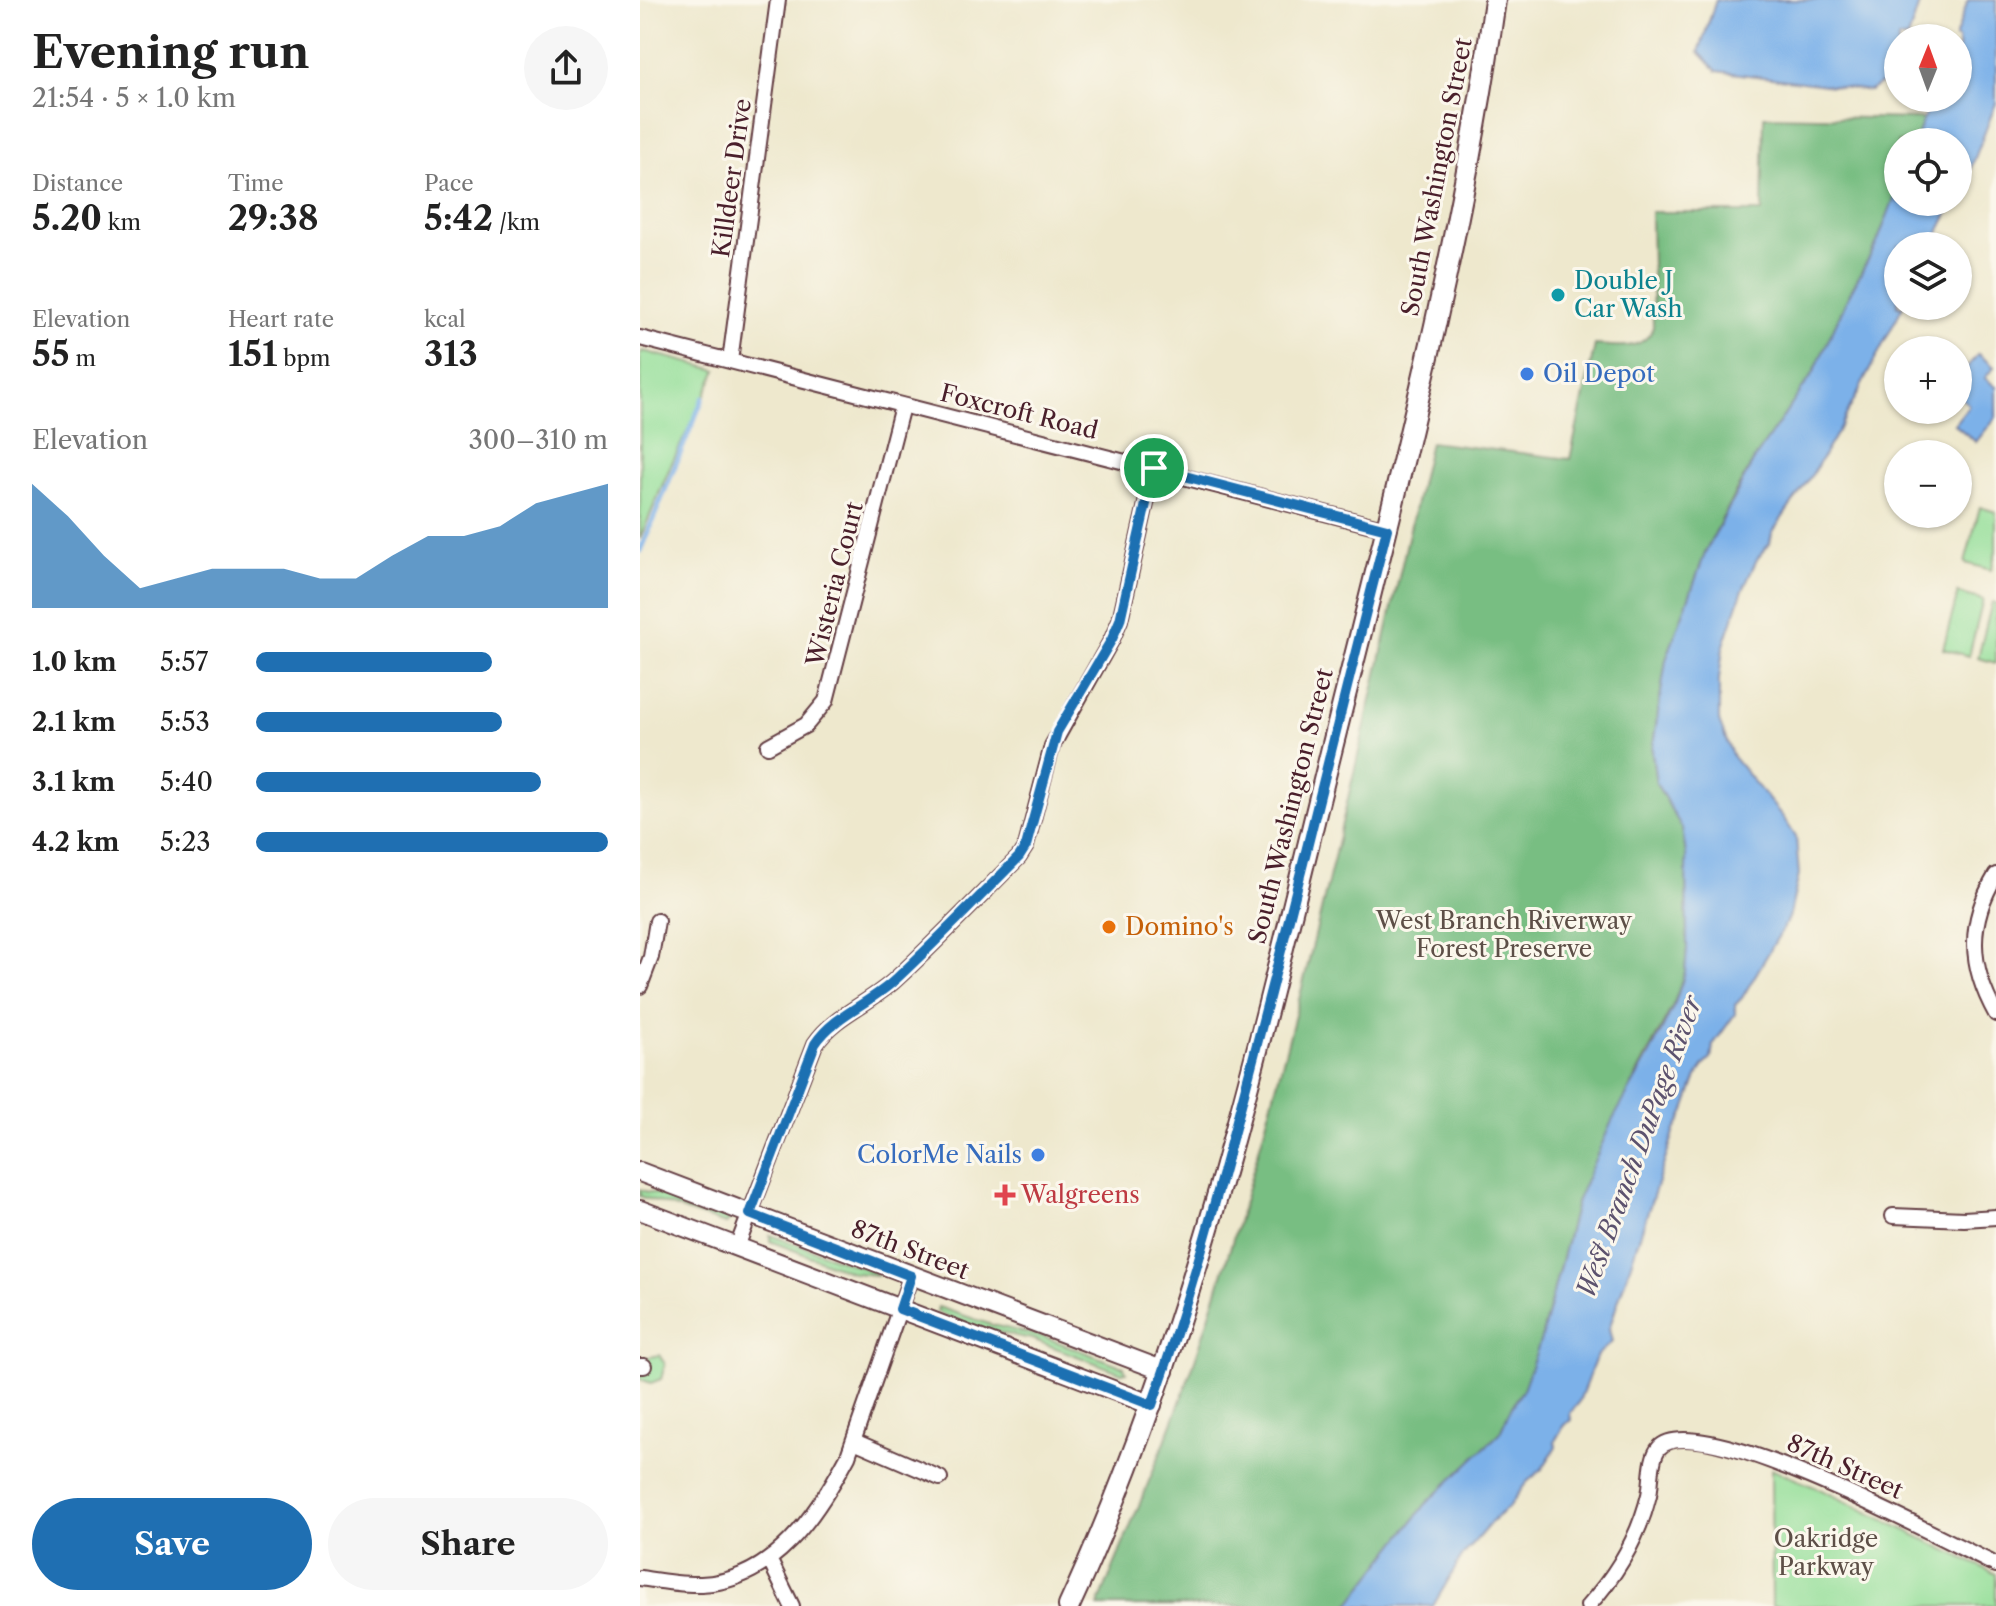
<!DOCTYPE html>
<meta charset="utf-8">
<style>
:root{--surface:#fff;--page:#f6f6f6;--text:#222;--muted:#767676;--accent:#1f6fb2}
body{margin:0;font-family:"Libre Caslon Text",serif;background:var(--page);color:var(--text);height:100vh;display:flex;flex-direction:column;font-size:30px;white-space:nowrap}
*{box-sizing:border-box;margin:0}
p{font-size:26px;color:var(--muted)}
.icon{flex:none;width:44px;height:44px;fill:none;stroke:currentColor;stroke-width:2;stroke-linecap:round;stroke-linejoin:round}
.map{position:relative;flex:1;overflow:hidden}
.panel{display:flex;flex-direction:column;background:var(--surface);width:640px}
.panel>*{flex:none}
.needle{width:52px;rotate:1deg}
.fabs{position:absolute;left:1244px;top:24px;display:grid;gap:16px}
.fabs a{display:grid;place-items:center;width:88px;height:88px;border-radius:50%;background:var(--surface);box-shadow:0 2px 6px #0004;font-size:40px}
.pin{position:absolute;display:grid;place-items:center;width:68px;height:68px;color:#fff;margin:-34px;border:4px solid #fff;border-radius:50%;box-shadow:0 2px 8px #0007}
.round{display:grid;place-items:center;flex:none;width:84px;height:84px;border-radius:42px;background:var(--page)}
.overview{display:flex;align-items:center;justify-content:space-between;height:136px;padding:0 32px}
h1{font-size:44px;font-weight:800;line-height:60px}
.figures{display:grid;grid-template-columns:repeat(3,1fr);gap:12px;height:136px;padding:8px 32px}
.figures div{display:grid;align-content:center}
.figures b{font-size:34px;font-weight:800}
.figures small{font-size:22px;font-weight:400}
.figures p{font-size:22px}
.chart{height:224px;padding:16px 32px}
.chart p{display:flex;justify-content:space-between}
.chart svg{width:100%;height:144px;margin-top:8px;fill:var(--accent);opacity:.7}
.action{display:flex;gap:16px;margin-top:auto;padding:16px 32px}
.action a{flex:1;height:92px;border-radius:48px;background:var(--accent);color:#fff;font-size:32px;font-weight:800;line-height:92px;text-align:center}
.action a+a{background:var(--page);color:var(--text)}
ul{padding:0 32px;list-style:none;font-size:26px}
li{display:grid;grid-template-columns:128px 96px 1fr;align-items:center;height:60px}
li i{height:20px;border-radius:10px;background:var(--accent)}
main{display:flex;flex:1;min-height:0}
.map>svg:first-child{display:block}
.green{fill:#95df9a;stroke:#707f62;stroke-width:2}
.forest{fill:#78be82;stroke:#616e56;stroke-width:2}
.water{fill:#7cb1e9;stroke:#63688a;stroke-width:2}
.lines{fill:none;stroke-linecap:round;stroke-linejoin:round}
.stream{stroke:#7cb1e9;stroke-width:5}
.minor-casing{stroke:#633d43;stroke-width:18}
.tertiary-casing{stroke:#633d43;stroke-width:22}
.secondary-casing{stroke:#633d43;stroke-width:24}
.minor{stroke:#fff;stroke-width:14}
.tertiary{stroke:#fff;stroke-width:18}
.secondary{stroke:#fff;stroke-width:20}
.route-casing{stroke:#fff;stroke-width:16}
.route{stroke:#1f6fb2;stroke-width:10}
.culture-dot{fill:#0f9aa8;stroke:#fbf7ec;stroke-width:3}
.shop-dot{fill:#3f7fe0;stroke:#fbf7ec;stroke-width:3}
.food-dot{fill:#e8710a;stroke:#fbf7ec;stroke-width:3}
.health-dot{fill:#e0444e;stroke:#fbf7ec;stroke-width:3}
.labels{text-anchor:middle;stroke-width:6;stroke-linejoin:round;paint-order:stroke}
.street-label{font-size:24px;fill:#4a1f2b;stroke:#fbf7ec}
.culture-label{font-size:24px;fill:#0d838f;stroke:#fbf7ec;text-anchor:start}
.shop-label{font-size:24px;fill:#366cbe;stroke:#fbf7ec;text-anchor:start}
.park-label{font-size:24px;fill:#5d4f47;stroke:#fbf7ec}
.food-label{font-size:24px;fill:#c56008;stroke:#fbf7ec;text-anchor:start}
.health-label{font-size:24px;fill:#be3a42;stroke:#fbf7ec;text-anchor:start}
.water-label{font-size:26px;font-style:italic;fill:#5c526e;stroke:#fbf7ec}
</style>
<main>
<section class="panel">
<div class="overview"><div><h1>Evening run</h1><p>21:54 · 5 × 1.0 km</p></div><a class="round"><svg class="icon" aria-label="share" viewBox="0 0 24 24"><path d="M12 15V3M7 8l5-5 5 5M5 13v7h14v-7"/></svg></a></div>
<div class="figures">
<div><p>Distance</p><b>5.20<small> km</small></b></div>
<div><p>Time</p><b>29:38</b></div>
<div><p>Pace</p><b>5:42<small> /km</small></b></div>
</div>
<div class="figures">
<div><p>Elevation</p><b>55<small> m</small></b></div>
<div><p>Heart rate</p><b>151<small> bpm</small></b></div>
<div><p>kcal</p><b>313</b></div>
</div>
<div class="chart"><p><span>Elevation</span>300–310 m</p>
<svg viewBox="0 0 160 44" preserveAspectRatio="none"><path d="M0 44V6L10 16L20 28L30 38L40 35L50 32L60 32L70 32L80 35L90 35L100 28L110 22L120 22L130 19L140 12L150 9L160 6V44z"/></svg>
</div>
<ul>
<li><b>1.0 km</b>5:57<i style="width:67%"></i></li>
<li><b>2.1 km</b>5:53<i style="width:70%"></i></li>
<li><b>3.1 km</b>5:40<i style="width:81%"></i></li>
<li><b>4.2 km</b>5:23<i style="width:100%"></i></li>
</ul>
<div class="action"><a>Save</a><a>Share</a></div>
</section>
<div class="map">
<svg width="1356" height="1606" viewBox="0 0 1356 1606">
<rect width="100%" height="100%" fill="#fbf7ec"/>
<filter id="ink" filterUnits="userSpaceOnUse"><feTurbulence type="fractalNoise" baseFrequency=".0125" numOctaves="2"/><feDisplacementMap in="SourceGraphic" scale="16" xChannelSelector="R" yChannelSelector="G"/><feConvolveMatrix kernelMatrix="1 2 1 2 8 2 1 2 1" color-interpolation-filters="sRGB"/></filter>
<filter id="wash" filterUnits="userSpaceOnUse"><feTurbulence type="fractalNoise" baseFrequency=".006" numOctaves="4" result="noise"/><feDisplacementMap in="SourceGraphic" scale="32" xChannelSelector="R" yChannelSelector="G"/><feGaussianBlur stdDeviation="1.8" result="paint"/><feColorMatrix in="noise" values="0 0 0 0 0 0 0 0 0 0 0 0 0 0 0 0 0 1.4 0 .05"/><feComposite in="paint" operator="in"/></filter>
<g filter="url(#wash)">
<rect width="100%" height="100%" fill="#eee8cd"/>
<path class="green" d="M3,351L77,370L31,465L0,539V355Z
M1340,507L1356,512V551L1351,570L1325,563Z
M1318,593L1343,600L1329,656L1303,649Z
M1352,602L1356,603V663L1338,658Z
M0,1190L48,1201L88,1216L90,1220L86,1224L0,1196Z
M130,1235L232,1271L238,1275L214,1273L130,1241Z
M298,1307L352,1325L404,1337L484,1367L486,1372L482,1373L392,1339L337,1328L297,1312Z
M19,1355L25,1364L21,1379L11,1383L0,1379V1359Z
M1131,1469L1182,1490L1356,1574V1606H1132Z"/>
<path class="forest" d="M1124,116L1284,119L1275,142H1258V188L1237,243L1208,297L1174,372L1115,458L1094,495L1066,551L1026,660L1012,752L1016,783L1042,828L1046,854L1047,948L1045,972L1034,1003L991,1086L937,1200L895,1362L883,1389L870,1410L860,1433L786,1504L708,1606H458C492,1520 531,1434 560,1345C656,1050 720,744 790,442L930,459L955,345C976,346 1005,352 1013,327L1011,212H1122Z"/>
<path class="water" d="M1076,0H1278L1279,4L1268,38H1258V66L1243,82L1230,91L1077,71L1059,52Z
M1328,0H1356V103L1333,163L1318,194V142H1275L1291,98H1318V38H1315Z
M1258,188V202H1314L1292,246H1258V306H1263L1200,427L1173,473L1132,533L1130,543L1117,559L1102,592L1083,648L1079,679V721L1093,757L1143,817L1156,837L1159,875L1149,918L1102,998L1095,1005V1014L1073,1045L1071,1059C1050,1075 1051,1109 1035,1130L969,1329L972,1342L957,1355L938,1404L930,1413L931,1420L924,1425L915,1441L916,1447L902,1469L886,1483L869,1507L854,1519L823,1555L793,1606H708L786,1504L860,1433L870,1410L883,1389L902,1336L937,1200L972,1121L1010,1054L1035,1003L1045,972L1047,948L1046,854L1042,828L1016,783L1012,752L1026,660L1066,551L1115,458L1174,372L1208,297L1237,243Z
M1338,354L1354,367L1345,378L1356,387V417L1336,442L1314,424L1329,405L1318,395V378Z"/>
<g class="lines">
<path class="stream" d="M0,551L63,398"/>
</g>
</g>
<g filter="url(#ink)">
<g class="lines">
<defs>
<path id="minor" d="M0,338L747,529
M90,361L138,0
M128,746L166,725L186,701L262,406
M1356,875C1327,923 1329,966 1356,1014
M0,986L11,957L17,921
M1253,1216L1324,1219L1356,1217
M97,1247L175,1044C194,1015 231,1003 256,979C298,940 338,898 379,857L386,846L412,746L472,639L480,620L514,468
M0,1366H4
M214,1441L300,1478
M130,1561L152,1606
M0,1578C20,1581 41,1585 61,1584C134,1581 177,1514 208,1456L271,1276
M948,1606C977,1574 999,1536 1009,1495C1012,1481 1010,1458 1019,1448C1056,1406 1308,1542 1356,1565"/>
<path id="tertiary" d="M0,1172L524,1371
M0,1210L512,1405"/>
<path id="secondary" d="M429,1606C554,1336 620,1040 691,752C753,502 820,255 855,0"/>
</defs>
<use href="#minor" class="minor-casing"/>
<use href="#tertiary" class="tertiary-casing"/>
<use href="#secondary" class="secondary-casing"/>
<use href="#minor" class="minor"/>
<use href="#tertiary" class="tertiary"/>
<use href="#secondary" class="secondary"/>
</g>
</g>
<g class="lines" filter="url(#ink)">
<defs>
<path id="route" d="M514,468L747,529C701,707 659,885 612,1063C582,1178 552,1293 512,1405L260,1309L271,1276L110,1214L175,1044C194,1015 231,1003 256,979C298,940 338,898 379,857L386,846L417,732L472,639L480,620Z"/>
</defs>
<use href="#route" class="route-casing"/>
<use href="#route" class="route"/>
</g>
<circle class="culture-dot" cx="918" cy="295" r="8"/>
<g class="shop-dot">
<circle cx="887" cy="374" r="8"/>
<circle cx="398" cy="1155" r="8"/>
</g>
<circle class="food-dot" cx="469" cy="927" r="8"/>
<path class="health-dot" d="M361 1183h8v8h8v8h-8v8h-8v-8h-8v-8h8z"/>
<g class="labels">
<g class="street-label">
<text transform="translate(797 177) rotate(-79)" y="8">South Washington Street</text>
<text transform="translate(92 178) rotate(-82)" y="8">Killdeer Drive</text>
<text transform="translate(379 412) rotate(14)" y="8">Foxcroft Road</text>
<text transform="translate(195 584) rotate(-76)" y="8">Wisteria Court</text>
<text transform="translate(651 806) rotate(-76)" y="8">South Washington Street</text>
<text transform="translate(270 1250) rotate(21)" y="8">87th Street</text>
<text transform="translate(1205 1467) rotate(24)" y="8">87th Street</text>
</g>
<g class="culture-label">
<text x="934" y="289">Double J<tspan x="934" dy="28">Car Wash</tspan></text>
</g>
<g class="shop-label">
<text x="903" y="382">Oil Depot</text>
<text x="382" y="1163" text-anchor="end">ColorMe Nails</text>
</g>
<g class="park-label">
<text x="864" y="929">West Branch Riverway<tspan x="864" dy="28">Forest Preserve</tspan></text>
<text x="1186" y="1547">Oakridge<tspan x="1186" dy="28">Parkway</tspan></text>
</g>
<g class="food-label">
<text x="485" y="935">Domino's</text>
</g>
<g class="health-label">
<text x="381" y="1203">Walgreens</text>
</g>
<g class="water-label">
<text transform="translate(999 1147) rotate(-70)" y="9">West Branch DuPage River</text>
</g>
</g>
</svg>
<div class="fabs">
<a><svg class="needle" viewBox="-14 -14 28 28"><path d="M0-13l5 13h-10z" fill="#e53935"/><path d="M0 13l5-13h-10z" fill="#767676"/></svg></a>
<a><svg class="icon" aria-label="locate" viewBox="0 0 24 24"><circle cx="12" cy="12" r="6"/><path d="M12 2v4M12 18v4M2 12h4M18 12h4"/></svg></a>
<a><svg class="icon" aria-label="layers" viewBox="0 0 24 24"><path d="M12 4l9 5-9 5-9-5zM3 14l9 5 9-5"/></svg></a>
<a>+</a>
<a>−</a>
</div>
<div class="pin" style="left:514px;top:468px;background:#1e9e55"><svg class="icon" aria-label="arrive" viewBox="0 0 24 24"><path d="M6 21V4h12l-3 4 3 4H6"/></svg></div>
</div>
</main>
